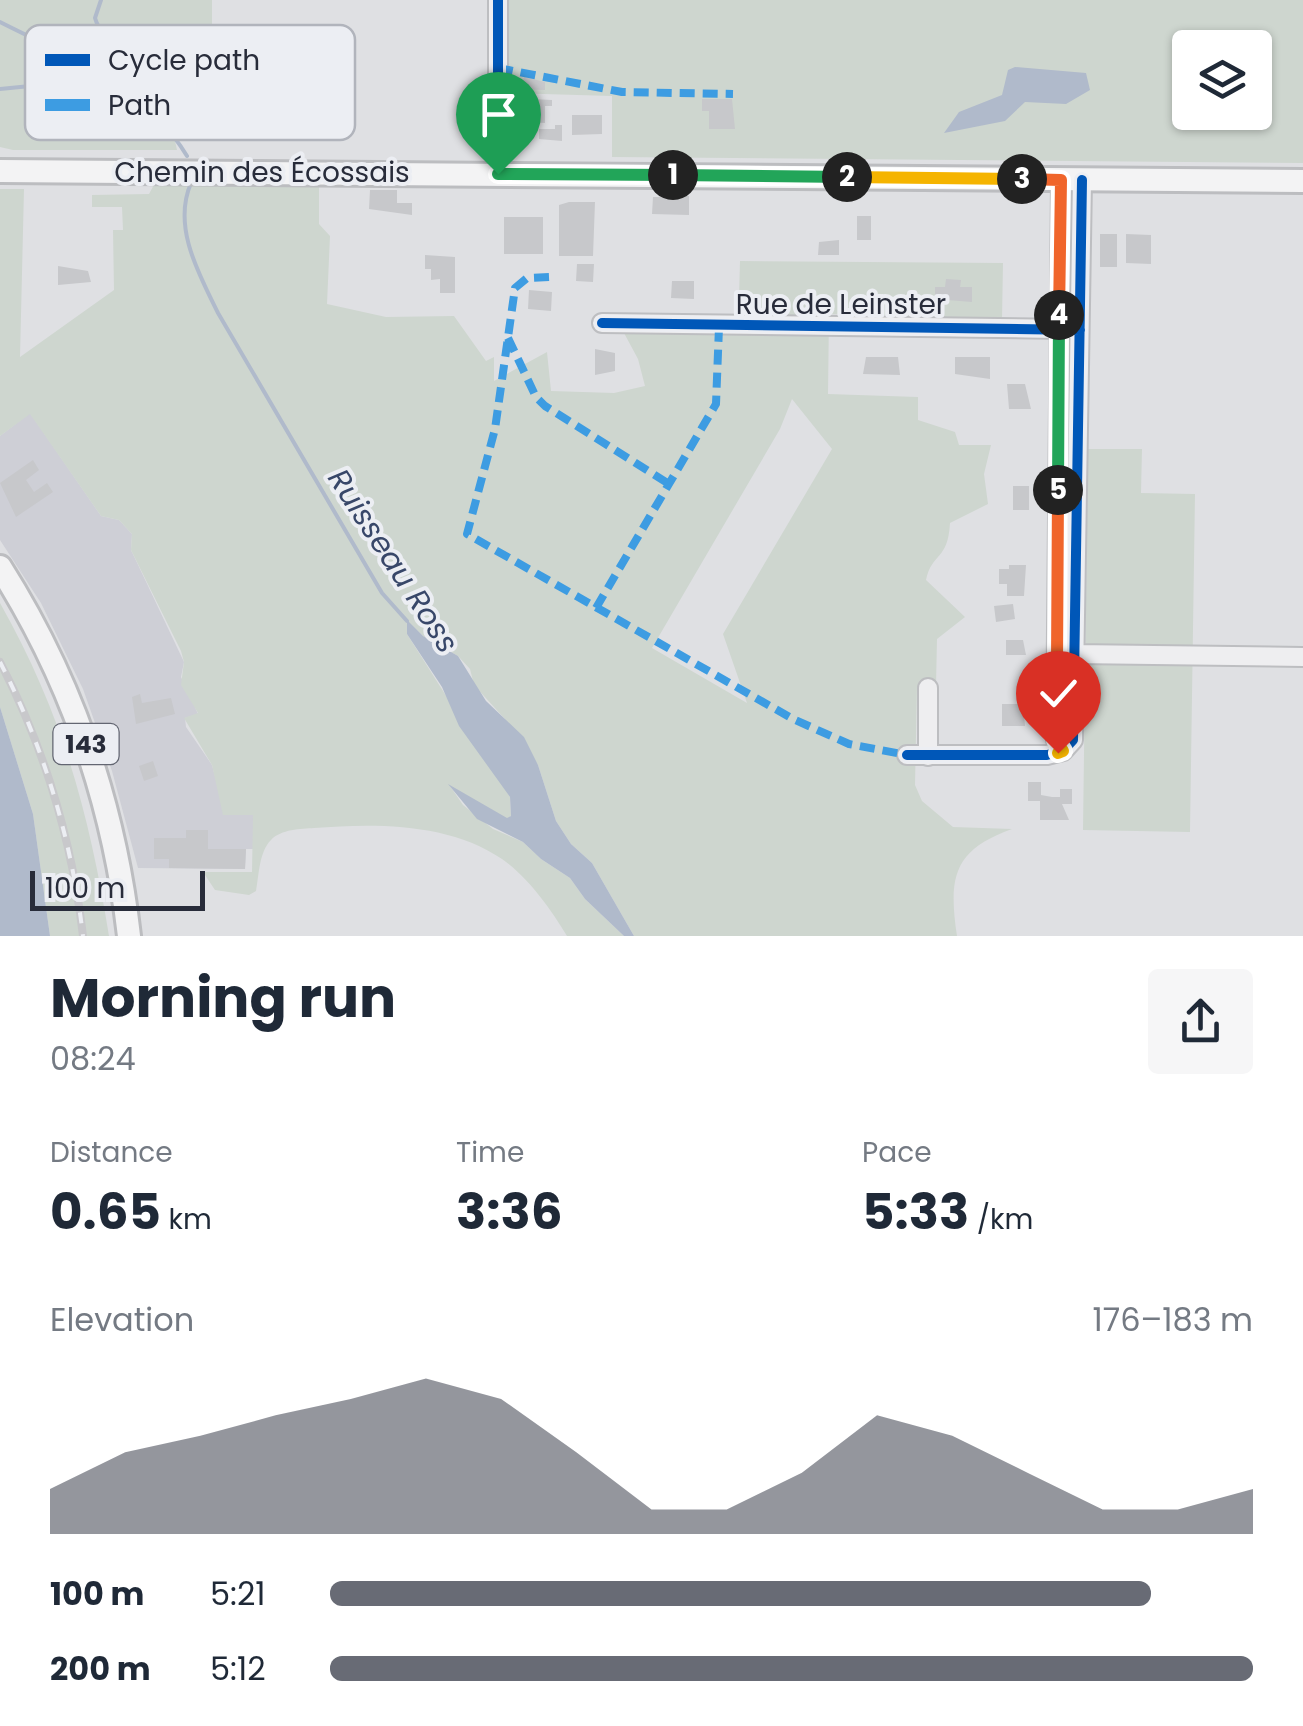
<!DOCTYPE html>
<meta charset="utf-8">
<style>
:root{--surface:#fff;--page:#f6f6f7;--text:#1f2937;--muted:#747a83;--accent:#686b75}
body{margin:0;font-family:Poppins,sans-serif;background:var(--page);color:var(--text);height:100vh;display:flex;flex-direction:column;font-size:38px;white-space:nowrap}
*{box-sizing:border-box;margin:0}
p{font-size:32px;color:var(--muted)}
.icon{flex:none;width:55px;height:55px;fill:none;stroke:currentColor;stroke-width:2;stroke-linecap:round;stroke-linejoin:round}
.map{position:relative;height:936px;overflow:hidden}
.side{display:flex;flex-direction:column;background:var(--surface);flex:1}
.side>*{flex:none}
.buttons{position:absolute;left:1172px;top:30px;display:grid;gap:20px}
.buttons a{display:grid;place-items:center;width:100px;height:100px;border-radius:10px;background:var(--surface);box-shadow:0 2px 8px #0004;font-size:50px}
.scale{position:absolute;left:30px;bottom:25px;width:175px;box-sizing:border-box;padding-left:10px;border:5px solid #282c3a;border-top:0;font-size:28px;line-height:35px;white-space:nowrap;color:#282c3a;-webkit-text-stroke:8px #eceef3;paint-order:stroke}
.pin{position:absolute;display:grid;place-items:center;width:85px;height:85px;color:#fff;margin:-102px -42px;border-radius:50% 50% 50% 0;rotate:-45deg;box-shadow:0 0 10px #0007}
.pin .icon{rotate:45deg}
.km{position:absolute;width:50px;height:50px;margin:-25px;border-radius:50%;background:#222;color:#fff;font-size:28px;line-height:50px;text-align:center}
.round{display:grid;place-items:center;flex:none;width:105px;height:105px;border-radius:10px;background:var(--page)}
.head{display:flex;align-items:center;justify-content:space-between;height:170px;padding:0 50px}
h1{font-size:55px;font-weight:700;line-height:75px}
.metrics{display:grid;grid-template-columns:repeat(3,1fr);gap:15px;height:170px;padding:10px 50px}
.metrics div{display:grid;align-content:center}
.metrics b{font-size:50px;font-weight:700}
.metrics small{font-size:28px;font-weight:400}
.metrics p{font-size:28px}
.chart{height:280px;padding:20px 50px}
.chart p{display:flex;justify-content:space-between}
.chart svg{width:100%;height:180px;margin-top:10px;fill:var(--accent);opacity:.7}
ul{padding:0 50px;list-style:none;font-size:32px}
li{display:grid;grid-template-columns:160px 120px 1fr;align-items:center;height:75px}
li i{height:25px;border-radius:12px;background:var(--accent)}
.map>svg:first-child{display:block}
.built{fill:#cecfd6}
.green{fill:#ced6cf;fill-rule:evenodd}
.water{fill:#b0bacb}
.lines{fill:none;stroke-linecap:round;stroke-linejoin:round}
.stream{stroke:#b0bacb;stroke-width:4}
.building{fill:#c7c8cb}
.minor-casing{stroke:#bdbec1;stroke-width:22}
.major-casing{stroke:#bcbdc0;stroke-width:28}
.minor{stroke:#eeeef0;stroke-width:18}
.major{stroke:#f3f3f4;stroke-width:22}
.rail-casing{stroke:#c8c8cb;stroke-width:8}
.rail{stroke:#eceef3;stroke-width:4;stroke-dasharray:11;stroke-linecap:butt}
.quiet{stroke:#3d9ce2;stroke-width:8;stroke-dasharray:15 8;stroke-linecap:butt}
.cycleway-casing{stroke:#eceef3;stroke-width:16}
.cycleway{stroke:#0057b8;stroke-width:10}
.split-1-casing{stroke:#fff;stroke-width:20}
.split-2-casing{stroke:#fff;stroke-width:20}
.split-3-casing{stroke:#fff;stroke-width:20}
.split-4-casing{stroke:#fff;stroke-width:20}
.split-5-casing{stroke:#fff;stroke-width:20}
.split-6-casing{stroke:#fff;stroke-width:20}
.split-7-casing{stroke:#fff;stroke-width:20}
.split-1{stroke:#22a559;stroke-width:12}
.split-2{stroke:#22a559;stroke-width:12}
.split-3{stroke:#f5b400;stroke-width:12}
.split-4{stroke:#f0652b;stroke-width:12}
.split-5{stroke:#22a559;stroke-width:12}
.split-6{stroke:#f0652b;stroke-width:12}
.split-7{stroke:#f5b400;stroke-width:12}
.labels{text-anchor:middle;stroke-width:8;stroke-linejoin:round;paint-order:stroke}
.shield{fill:#eceef3;stroke:#636672;stroke-width:2.5}
.shield-label{font-size:25px;font-weight:bold;fill:#282c3a}
.street-label{font-size:28px;fill:#282c3a;stroke:#eceef3}
.water-label{font-size:30px;font-style:italic;fill:#384769;stroke:#eceef3}
.key{fill:#eceef3;stroke:#b1b4bc;stroke-width:2.5}
.key-label{font-size:28px;fill:#282c3a}
</style>
<div class="map">
<svg width="1303" height="936" viewBox="0 0 1303 936">
<rect width="100%" height="100%" fill="#dfe0e3"/>
<path class="built" d="M30,413L101,516L119,520L132,534L131,550L184,662L181,677L198,714L185,718L186,727L212,765L216,780L253,814V849H246L245,869L138,868L112,771L83,689L41,603L0,540V436Z"/>
<path class="green" d="M0,0H212V130L204,140L175,141L177,150H13L0,147Z
M509,0H1303V163L612,157V96L509,93ZM1190,48H1255V112H1190Z
M319,180V224L330,236L327,304L386,317L454,316L486,361L494,357V381L547,352L551,391L614,393L645,386L638,359L624,333L738,335L740,261L1003,263L1002,319L829,314L828,394L918,397V420L955,432L959,445H991L984,474L988,504L950,523C948,561 932,552 926,580L965,617L937,639L936,685L917,687L915,785L922,801L953,827L1012,829C954,850 948,876 957,936H634L592,863L571,844L556,821L538,765L504,718L474,685L470,669L458,656L423,636L407,621V634L510,797L511,816L507,819L450,786L463,805L493,829L523,842L541,859L570,878L585,899L624,936H567C551,909 528,877 502,859C450,823 376,823 314,828C301,829 281,829 271,840C259,852 259,875 256,891L249,895L215,890L203,872H252L253,815H223L212,765L184,718L198,713L181,685L184,662L181,651L131,550L132,534L119,520L101,516L30,414L0,436V189H24L20,357L114,290L113,230H123L122,207H92V195L149,194L156,181ZM792,399L832,449L723,634L747,703L652,648L780,429Z
M1088,449H1142L1141,493L1195,494L1190,832L1083,830Z
M0,603C62,713 89,812 109,936H50L33,814L0,707Z"/>
<path class="water" d="M1015,67L1086,73L1090,90L1066,104L1025,102L1005,121L944,133L959,112L1002,95L1008,70Z
M407,620L423,636L458,656L486,701L524,737L538,765L556,821L571,844L592,863L634,936H624L585,899L570,878L541,859L523,842L477,819L448,784L507,818L511,816L510,797L459,726L442,687L407,634Z
M0,707L33,814L50,936H0Z"/>
<g class="lines">
<path class="stream" d="M0,22C71,58 145,86 187,156
M0,89L111,78C127,55 101,40 95,18L101,0
M191,183C172,227 199,274 218,313L382,593L407,621"/>
</g>
<path class="building" d="M524,77L545,82V90L517,89V81H523Z
M531,99L552,100V106H545V123L531,122Z
M702,99H732L735,129H709V111H702Z
M572,115H602V134L572,135Z
M555,125H562V141L539,139V129H555Z
M370,190H397V203H412V215L369,209Z
M667,193L689,196V215L652,214L653,197H667Z
M569,202H595L593,256H559V205Z
M857,216H871V240H857Z
M504,217H543V254H504Z
M1100,234H1117V267H1100Z
M1126,234L1151,235V264L1126,263Z
M839,240V255H818L819,242Z
M425,255L455,257V293H440V279L431,280V269H425Z
M577,264H594L593,282L576,281Z
M58,266L88,271L91,282L58,285Z
M946,279L961,280L960,287H972V302L935,299V287H945Z
M672,281H694V299L671,298Z
M529,290L552,292L551,311L528,309Z
M595,349L615,353V371L595,375Z
M866,357H898L900,375L863,374Z
M955,357H990V379L955,374Z
M1007,384H1025L1031,409H1009Z
M33,460L39,470L26,480L34,492L47,483L53,492L16,517L0,483Z
M1013,486H1029V510H1013Z
M1009,565H1026L1024,596H1007V584H999V569H1009Z
M1013,604L1015,619L996,622L994,606Z
M1006,640H1023L1026,655H1006Z
M140,694L142,703L171,698L175,714L136,724L132,697Z
M1002,704H1023L1025,726H1002Z
M153,761L158,776L144,781L139,766Z
M1028,782H1041V795L1052,797H1060V789H1072V804H1062L1069,820H1040V801H1028Z
M186,830H208V849H246L245,869L169,868V859H154V838H186Z"/>
<g class="lines">
<defs>
<path id="minor" d="M498,174V0
M1061,180L1056,740L1063,751
M602,323L1070,329
M1075,654L1303,657
M907,755H1047L1063,751L1073,740L1082,180
M928,756V688"/>
<path id="major" d="M0,171L1303,181
M0,567C71,679 114,805 129,936"/>
</defs>
<use href="#minor" class="minor-casing"/>
<use href="#major" class="major-casing"/>
<use href="#minor" class="minor"/>
<use href="#major" class="major"/>
<defs>
<path id="rail" d="M0,662C44,747 72,841 83,936"/>
</defs>
<use href="#rail" class="rail-casing"/>
<use href="#rail" class="rail"/>
<path class="quiet" d="M498,68L622,92L733,94
M549,277L527,278L515,288L495,429L467,534L793,719L849,744L907,755
M508,338L536,397L545,406L669,484
M596,608L716,404L719,327"/>
<defs>
<path id="cycleway" d="M498,174V0
M602,323L1080,330
M907,755H1047L1063,751L1073,740L1082,180"/>
</defs>
<use href="#cycleway" class="cycleway-casing"/>
<use href="#cycleway" class="cycleway"/>
</g>
<g class="lines">
<defs>
<path id="split-1" d="M498,174L673,175"/>
<path id="split-2" d="M673,175L847,177"/>
<path id="split-3" d="M847,177L1022,179"/>
<path id="split-4" d="M1022,179L1061,180L1059,315"/>
<path id="split-5" d="M1058,490L1059,315"/>
<path id="split-6" d="M1057,664L1058,490"/>
<path id="split-7" d="M1057,664L1056,740L1063,751L1058,753"/>
</defs>
<use href="#split-1" class="split-1-casing"/>
<use href="#split-2" class="split-2-casing"/>
<use href="#split-3" class="split-3-casing"/>
<use href="#split-4" class="split-4-casing"/>
<use href="#split-5" class="split-5-casing"/>
<use href="#split-6" class="split-6-casing"/>
<use href="#split-7" class="split-7-casing"/>
<use href="#split-1" class="split-1"/>
<use href="#split-2" class="split-2"/>
<use href="#split-3" class="split-3"/>
<use href="#split-4" class="split-4"/>
<use href="#split-5" class="split-5"/>
<use href="#split-6" class="split-6"/>
<use href="#split-7" class="split-7"/>
</g>
<g class="labels">
<rect class="shield" x="53.5" y="724" width="65" height="40" rx="8"/>
<g class="shield-label">
<text x="86" y="753">143</text>
</g>
<g class="street-label">
<text x="262" y="182">Chemin des Écossais</text>
<text x="841" y="314">Rue de Leinster</text>
</g>
<g class="water-label">
<text transform="translate(393 561) rotate(57)" y="10">Ruisseau Ross</text>
</g>
</g>
<rect x="25" y="25" width="330" height="115" rx="15" class="key"/>
<rect x="45" y="54" width="45" height="12" fill="#0057b8"/>
<rect x="45" y="99" width="45" height="12" fill="#3d9ce2"/>
<g class="key-label">
<text x="108" y="70">Cycle path</text>
<text x="108" y="115">Path</text>
</g>
</svg>
<div class="buttons">
<a><svg class="icon" aria-label="layers" viewBox="0 0 24 24"><path d="M12 4l9 5-9 5-9-5zM3 14l9 5 9-5"/></svg></a>
</div>
<div class="scale">100 m</div>
<div class="pin" style="left:498px;top:174px;background:#1e9e55"><svg class="icon" aria-label="arrive" viewBox="0 0 24 24"><path d="M6 21V4h12l-3 4 3 4H6"/></svg></div>
<div class="pin" style="left:1058px;top:753px;background:#d93025"><svg class="icon" aria-label="check" viewBox="0 0 24 24"><path d="M5 12l5 5 9-10"/></svg></div>
<b class="km" style="left:673px;top:175px">1</b>
<b class="km" style="left:847px;top:177px">2</b>
<b class="km" style="left:1022px;top:179px">3</b>
<b class="km" style="left:1059px;top:315px">4</b>
<b class="km" style="left:1058px;top:490px">5</b>
</div>
<section class="side">
<div class="head"><div><h1>Morning run</h1><p>08:24</p></div><a class="round"><svg class="icon" aria-label="share" viewBox="0 0 24 24"><path d="M12 15V3M7 8l5-5 5 5M5 13v7h14v-7"/></svg></a></div>
<div class="metrics">
<div><p>Distance</p><b>0.65<small> km</small></b></div>
<div><p>Time</p><b>3:36</b></div>
<div><p>Pace</p><b>5:33<small> /km</small></b></div>
</div>
<div class="chart"><p><span>Elevation</span>176–183 m</p>
<svg viewBox="0 0 160 44" preserveAspectRatio="none"><path d="M0 44V33L10 24L20 20L30 15L40 11L50 6L60 11L70 24L80 38L90 38L100 29L110 15L120 20L130 29L140 38L150 38L160 33V44z"/></svg>
</div>
<ul>
<li><b>100 m</b>5:21<i style="width:89%"></i></li>
<li><b>200 m</b>5:12<i style="width:100%"></i></li>
</ul>
</section>
